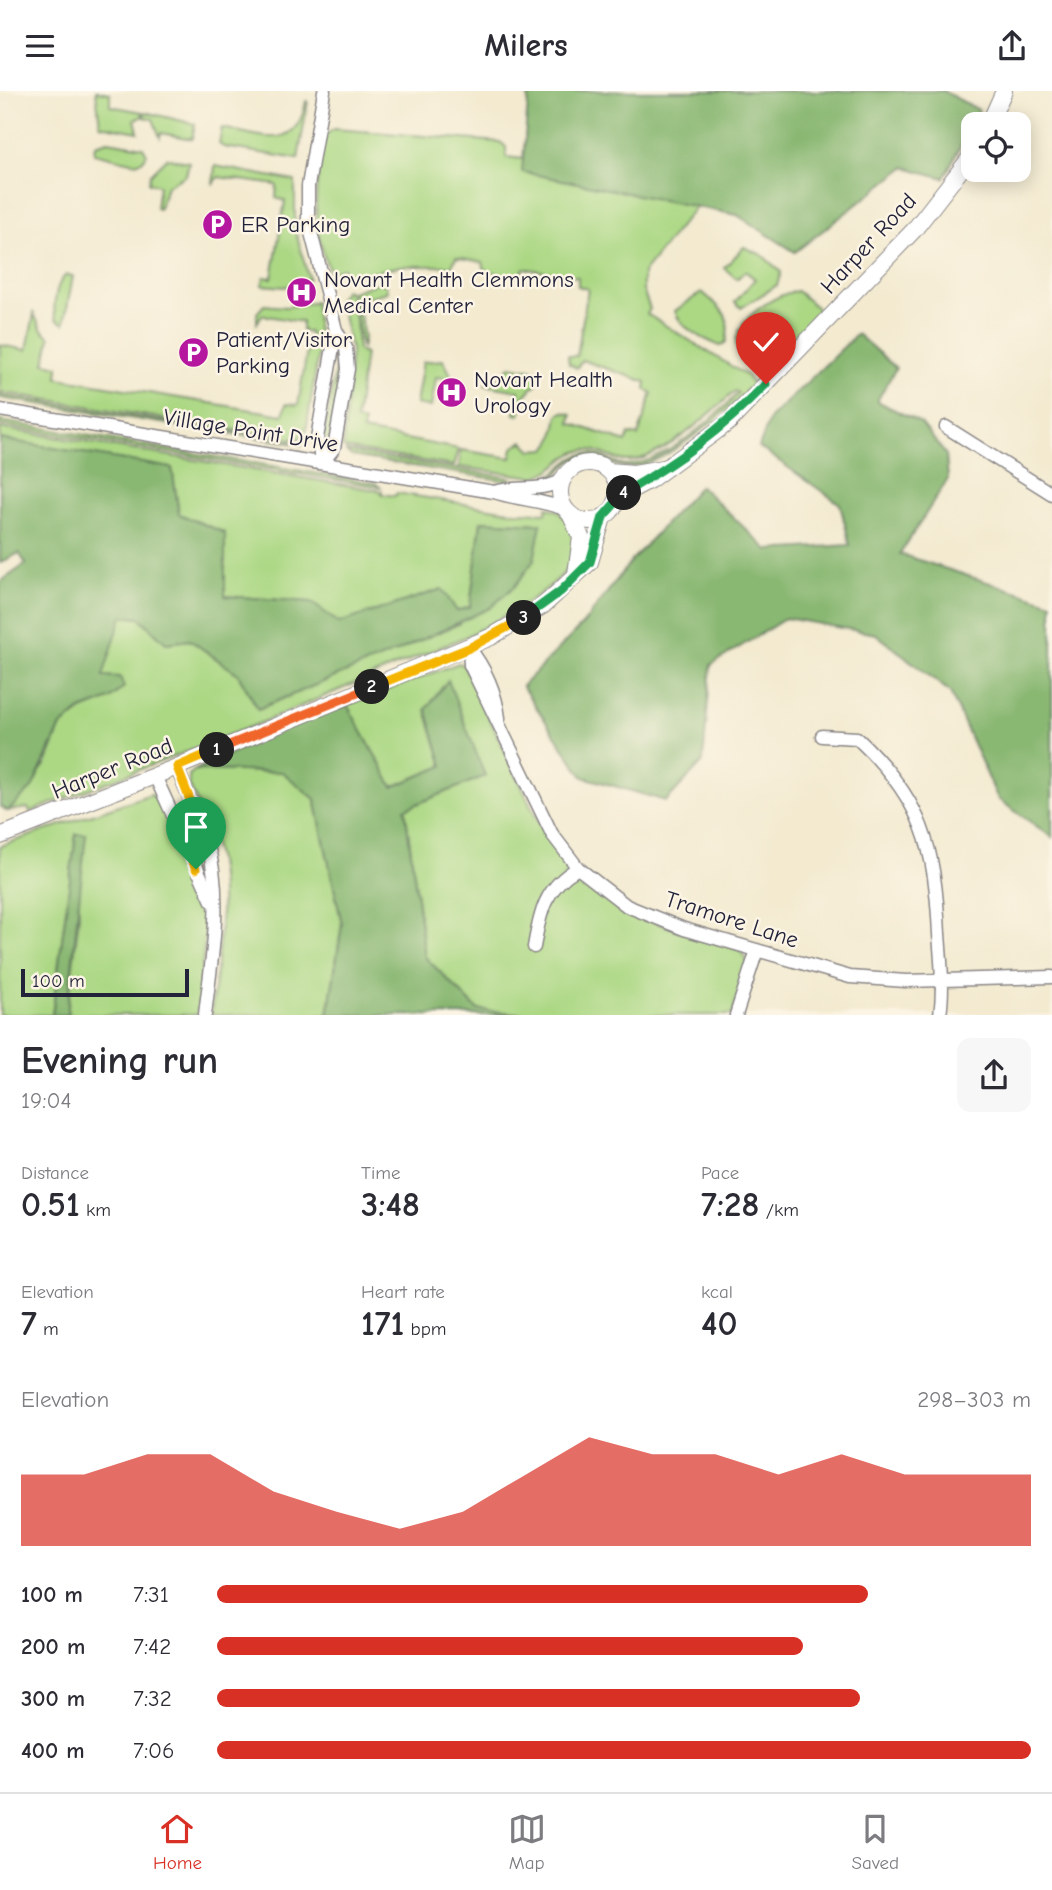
<!DOCTYPE html>
<meta charset="utf-8">
<style>
:root{--surface:#fff;--page:#f7f7f7;--text:#2b2b33;--muted:#7c7c81;--line:#e1e1e2;--accent:#d93025}
body{margin:0;font-family:"Comic Neue",sans-serif;background:var(--page);color:var(--text);height:100vh;display:flex;flex-direction:column;font-size:26px;white-space:nowrap}
*{box-sizing:border-box;margin:0}
p{font-size:23px;color:var(--muted)}
.icon{flex:none;width:38px;height:38px;fill:none;stroke:currentColor;stroke-width:2;stroke-linecap:round;stroke-linejoin:round}
.map{position:relative;height:924px;overflow:hidden}
.side{display:flex;flex-direction:column;background:var(--surface);flex:1}
.side>*{flex:none}
.buttons{position:absolute;left:961px;top:21px;display:grid;gap:14px}
.buttons a{display:grid;place-items:center;width:70px;height:70px;border-radius:14px;background:var(--surface);box-shadow:0 4px 18px #0003;font-size:35px}
.scale{position:absolute;left:21px;bottom:18px;width:168px;box-sizing:border-box;padding-left:7px;border:4px solid #22223b;border-top:0;font-size:19px;line-height:24px;white-space:nowrap;color:#22223b;-webkit-text-stroke:5px #fcf5e5;paint-order:stroke}
.pin{position:absolute;display:grid;place-items:center;width:60px;height:60px;color:#fff;margin:-72px -30px;border-radius:50% 50% 50% 0;rotate:-45deg;box-shadow:0 0 7px #0007}
.pin .icon{rotate:45deg}
.km{position:absolute;width:35px;height:35px;margin:-18px;border-radius:50%;background:#222;color:#fff;font-size:19px;line-height:35px;text-align:center}
.round{display:grid;place-items:center;flex:none;width:74px;height:74px;border-radius:14px;background:var(--page)}
.summary{display:flex;align-items:center;justify-content:space-between;height:119px;padding:0 21px}
h1{font-size:38px;font-weight:600;line-height:52px}
.figures{display:grid;grid-template-columns:repeat(3,1fr);gap:10px;height:119px;padding:7px 21px}
.figures div{display:grid;align-content:center}
.figures b{font-size:35px;font-weight:600}
.figures small{font-size:19px;font-weight:400}
.figures p{font-size:19px}
.chart{height:196px;padding:14px 21px}
.chart p{display:flex;justify-content:space-between}
.chart svg{width:100%;height:126px;margin-top:7px;fill:var(--accent);opacity:.7}
ul{padding:0 21px;list-style:none;font-size:23px}
li{display:grid;grid-template-columns:112px 84px 1fr;align-items:center;height:52px}
li i{height:18px;border-radius:9px;background:var(--accent)}
header{display:flex;justify-content:space-between;align-items:center;height:91px;padding:0 21px;background:var(--surface);font-size:32px;font-weight:600}
.tabs{display:flex;justify-content:space-around;align-items:center;height:98px;border-top:2px solid var(--line);background:var(--surface);font-size:19px;color:var(--muted)}
.tabs a{display:grid;justify-items:center;gap:4px}
.tabs .on{color:var(--accent)}
.map>svg:first-child{display:block}
.green{fill:#acd884;stroke:#677d60;stroke-width:2}
.forest{fill:#89b872;stroke:#566d56;stroke-width:2}
.lines{fill:none;stroke-linecap:round;stroke-linejoin:round}
.minor-casing{stroke:#8a8686;stroke-width:15}
.major-casing{stroke:#8a8686;stroke-width:18}
.minor{stroke:#fff;stroke-width:12}
.major{stroke:#fff;stroke-width:16}
.split-1-casing{stroke:#fff;stroke-width:14}
.split-2-casing{stroke:#fff;stroke-width:14}
.split-3-casing{stroke:#fff;stroke-width:14}
.split-4-casing{stroke:#fff;stroke-width:14}
.split-5-casing{stroke:#fff;stroke-width:14}
.split-1{stroke:#f5b400;stroke-width:9}
.split-2{stroke:#f0652b;stroke-width:9}
.split-3{stroke:#f5b400;stroke-width:9}
.split-4{stroke:#22a559;stroke-width:9}
.split-5{stroke:#22a559;stroke-width:9}
.labels{text-anchor:middle;stroke-width:5;stroke-linejoin:round;paint-order:stroke}
.poi-label{font-size:23px;fill:#22223b;stroke:#fcf5e5;text-anchor:start}
.street-label{font-size:23px;fill:#22223b;stroke:#fcf5e5}
</style>
<header><svg class="icon" aria-label="menu" viewBox="0 0 24 24"><path d="M4 6h16M4 12h16M4 18h16"/></svg>Milers<svg class="icon" aria-label="share" viewBox="0 0 24 24"><path d="M12 15V3M7 8l5-5 5 5M5 13v7h14v-7"/></svg></header>
<div class="map">
<svg width="1052" height="924" viewBox="0 0 1052 924">
<rect width="100%" height="100%" fill="#fcf5e5"/>
<filter id="ink" filterUnits="userSpaceOnUse"><feTurbulence type="fractalNoise" baseFrequency=".0143" numOctaves="2"/><feDisplacementMap in="SourceGraphic" scale="14" xChannelSelector="R" yChannelSelector="G"/><feConvolveMatrix kernelMatrix="1 2 1 2 8 2 1 2 1" color-interpolation-filters="sRGB"/></filter>
<filter id="wash" filterUnits="userSpaceOnUse"><feTurbulence type="fractalNoise" baseFrequency=".00686" numOctaves="4" result="noise"/><feDisplacementMap in="SourceGraphic" scale="28" xChannelSelector="R" yChannelSelector="G"/><feGaussianBlur stdDeviation="1.57" result="paint"/><feColorMatrix in="noise" values="0 0 0 0 0 0 0 0 0 0 0 0 0 0 0 0 0 1.4 0 .05"/><feComposite in="paint" operator="in"/></filter>
<g filter="url(#wash)">
<rect width="100%" height="100%" fill="#f3ead0"/>
<path class="green" d="M96,0L110,2V15L143,21L142,26L135,28L138,41L100,34Z
M306,10H308L298,68L224,56L219,53L222,37C261,44 297,63 306,10Z
M145,21L195,33L192,48L161,42L160,46L153,28L144,26Z
M334,38L500,51L506,56V66L523,68V81L696,115L643,182V199L650,218L647,223L747,285L752,293C732,318 666,372 634,376C611,379 595,357 572,370C564,374 559,382 552,388H546C561,380 568,365 586,363C601,361 612,374 627,374C660,374 717,326 738,302L735,300C711,322 660,370 627,370C610,370 599,355 580,360C561,364 554,383 534,386L459,376L461,359L511,367L513,357L523,350L532,359L546,358L554,346L558,324L563,321L572,323L570,332L626,351L629,343L638,345L652,302L645,298L646,291L582,269L577,277L569,273L568,265H577L588,198L578,195V186L524,177L520,186L485,180L483,171L456,166L452,175H401L348,186L343,177L330,181C310,135 315,93 324,45Z
M108,50L143,56L147,63L142,70L135,72L94,62L95,54Z
M167,67L189,71L186,84L167,95L159,118L156,117L159,94L149,92L150,84Z
M215,75L295,90V138L309,188L285,196L262,194L264,186L272,187L285,110L276,107L277,94L218,86L213,94Z
M744,156L762,164L781,181L777,194L741,217L735,211L755,188L745,180L737,188L724,177Z
M66,184L73,185L64,233L56,228C52,216 56,192 66,184Z
M380,191L386,194L387,201L357,209L364,246L362,258L352,201Z
M345,199L349,201L356,230L358,259L365,263L356,329L364,331L363,340L459,358L454,375L343,357L351,259L339,207Z
M797,200L816,216L819,227L765,281C757,280 752,276 746,271C713,242 771,203 797,200Z
M702,201C722,219 732,222 726,251L720,255C704,248 680,238 675,220Z
M315,211L319,258L306,341L297,349L0,301V254L27,259L34,223L41,238L50,246L45,272L58,275V287L283,324L286,313L298,314L310,242L302,239V231L262,224L257,232V222L264,214L286,216Z
M339,257V299L330,352L326,354L323,351Z
M443,269L453,288L436,286L431,316L416,313L423,271Z
M510,275L539,280L536,293L523,307L520,324L515,323L519,300L484,294L497,290Z
M0,304L295,351L303,350L302,354L0,307Z
M0,330L375,392L380,396L0,334Z
M0,337L382,400V403L395,405L397,402L515,421L546,422L547,416L559,420L574,436C573,447 574,464 569,474C556,500 493,531 467,545L263,631L30,721L28,717L6,720L0,716L8,719L46,673L61,635L82,619L110,608L102,585L121,525L140,527L166,552L190,549L238,583L258,618L459,533L541,433L481,430L470,516L457,520L339,532L310,511L224,505L225,442L179,423L172,377L0,348Z
M345,360L511,387L507,390L352,365Z
M459,572L465,576L539,732L579,786L637,825L740,859L748,872L732,924H538L478,919L425,866L405,717L485,685L426,618L443,675L392,696L347,614Z
M195,679L283,681L315,708L342,833L328,924H211C216,874 229,806 215,758C209,736 198,714 189,693V684Z
M151,703L162,713L202,806L206,837L197,924H67L79,825L76,744L52,924H0V755Z"/>
<path class="forest" d="M529,0H943L979,19L944,87L905,76L795,161L737,124L522,81Z
M857,243L896,277L877,310L921,332L946,364L948,388L900,463L1052,512V746L998,708L950,601L876,543L786,527L711,574L703,671L666,710L583,686L522,595L583,533L632,469L700,395L768,459L850,454L840,413L759,356L770,327Z
M0,348L172,377L179,423L225,442V505L311,511L339,532L442,498L457,520L470,516L481,430L541,433L534,469L515,495L490,517L400,559L258,618L238,583L190,549L166,552L140,527L122,525L103,585L120,586L124,596L110,608L81,619L61,635L32,697L8,720L0,716V491L26,473L19,462L0,472Z
M448,589L485,685L405,718L425,866L478,919L538,924H328L342,833L315,708L282,681L195,679L272,643L347,614L393,696L443,675L426,618Z
M76,743H86L67,924H52Z"/>
</g>
<g filter="url(#ink)">
<g class="lines">
<defs>
<path id="minor" d="M0,319L494,401C518,409 544,409 567,419
M946,336L1052,403
M322,372L334,357L348,278L346,257L336,239L308,130V95L324,0
M322,372L317,347L336,239
M494,401C518,394 540,402 563,389
M469,557L470,574L552,743L578,777L627,815L684,838L850,886L906,890L1052,886
M469,557C485,576 496,602 499,627
M822,645L857,647C923,709 935,756 939,843C941,870 944,897 940,924
M177,676C186,701 199,726 207,752C224,805 211,870 205,924
M155,685L212,810
M534,856C540,821 545,796 578,777
M736,924L757,859"/>
<path id="major" d="M989,33L1004,0
M560 401a29 29 0 1 1 58 0a29 29 0 1 1-58 0Z
M609,380L634,382L663,377
M618,406L650,389L729,331L914,139L973,63
M570,423L581,446L576,483
M0,745L177,676L491,546L544,514L590,471L603,426"/>
</defs>
<use href="#minor" class="minor-casing"/>
<use href="#major" class="major-casing"/>
<use href="#minor" class="minor"/>
<use href="#major" class="major"/>
</g>
</g>
<g class="lines" filter="url(#ink)">
<defs>
<path id="split-1" d="M196,778L179,740L199,732L177,676L217,659"/>
<path id="split-2" d="M217,659L372,596"/>
<path id="split-3" d="M372,596L469,557L524,527"/>
<path id="split-4" d="M524,527L561,500L590,471L603,426L624,402"/>
<path id="split-5" d="M624,402C680,369 720,340 766,293"/>
</defs>
<use href="#split-1" class="split-1-casing"/>
<use href="#split-2" class="split-2-casing"/>
<use href="#split-3" class="split-3-casing"/>
<use href="#split-4" class="split-4-casing"/>
<use href="#split-5" class="split-5-casing"/>
<use href="#split-1" class="split-1"/>
<use href="#split-2" class="split-2"/>
<use href="#split-3" class="split-3"/>
<use href="#split-4" class="split-4"/>
<use href="#split-5" class="split-5"/>
</g>
<defs>
<symbol id="parking-disc" viewBox="-11 -11 22 22"><circle r="9.5" fill="#b5179e" stroke="#fcf5e5"/><path d="M-3.5-5.5H1a3.5 3.5 0 0 1 0 7H-1V5.5H-3.5ZM-1-3.4V-.6H.8a1.4 1.4 0 0 0 0-2.8Z" fill="#fff"/></symbol>
<symbol id="hospital-disc" viewBox="-11 -11 22 22"><circle r="9.5" fill="#b5179e" stroke="#fcf5e5"/><path d="M-5-5h3v3.5h4V-5h3V5h-3V1.5h-4V5h-3Z" fill="#fff"/></symbol>
</defs>
<g fill-rule="evenodd">
<use href="#parking-disc" x="200" y="116" width="35" height="35"/>
<use href="#hospital-disc" x="284" y="184" width="35" height="35"/>
<use href="#parking-disc" x="176" y="244" width="35" height="35"/>
<use href="#hospital-disc" x="434" y="284" width="35" height="35"/>
</g>
<g class="labels">
<g class="poi-label">
<text x="241" y="141">ER Parking</text>
<text x="324" y="196">Novant Health Clemmons<tspan x="324" dy="26">Medical Center</tspan></text>
<text x="216" y="256">Patient/Visitor<tspan x="216" dy="26">Parking</tspan></text>
<text x="474" y="296">Novant Health<tspan x="474" dy="26">Urology</tspan></text>
</g>
<g class="street-label">
<text transform="translate(868 152) rotate(-47)" y="8">Harper Road</text>
<text transform="translate(251 339) rotate(9)" y="8">Village Point Drive</text>
<text transform="translate(112 677) rotate(-22)" y="8">Harper Road</text>
<text transform="translate(732 828) rotate(18)" y="8">Tramore Lane</text>
</g>
</g>
</svg>
<div class="buttons">
<a><svg class="icon" aria-label="locate" viewBox="0 0 24 24"><circle cx="12" cy="12" r="6"/><path d="M12 2v4M12 18v4M2 12h4M18 12h4"/></svg></a>
</div>
<div class="scale">100 m</div>
<div class="pin" style="left:196px;top:778px;background:#1e9e55"><svg class="icon" aria-label="arrive" viewBox="0 0 24 24"><path d="M6 21V4h12l-3 4 3 4H6"/></svg></div>
<div class="pin" style="left:766px;top:293px;background:#d93025"><svg class="icon" aria-label="check" viewBox="0 0 24 24"><path d="M5 12l5 5 9-10"/></svg></div>
<b class="km" style="left:217px;top:659px">1</b>
<b class="km" style="left:372px;top:596px">2</b>
<b class="km" style="left:524px;top:527px">3</b>
<b class="km" style="left:624px;top:402px">4</b>
</div>
<section class="side">
<div class="summary"><div><h1>Evening run</h1><p>19:04</p></div><a class="round"><svg class="icon" aria-label="share" viewBox="0 0 24 24"><path d="M12 15V3M7 8l5-5 5 5M5 13v7h14v-7"/></svg></a></div>
<div class="figures">
<div><p>Distance</p><b>0.51<small> km</small></b></div>
<div><p>Time</p><b>3:48</b></div>
<div><p>Pace</p><b>7:28<small> /km</small></b></div>
</div>
<div class="figures">
<div><p>Elevation</p><b>7<small> m</small></b></div>
<div><p>Heart rate</p><b>171<small> bpm</small></b></div>
<div><p>kcal</p><b>40</b></div>
</div>
<div class="chart"><p><span>Elevation</span>298–303 m</p>
<svg viewBox="0 0 160 44" preserveAspectRatio="none"><path d="M0 44V19L10 19L20 12L30 12L40 25L50 32L60 38L70 32L80 19L90 6L100 12L110 12L120 19L130 12L140 19L150 19L160 19V44z"/></svg>
</div>
<ul>
<li><b>100 m</b>7:31<i style="width:80%"></i></li>
<li><b>200 m</b>7:42<i style="width:72%"></i></li>
<li><b>300 m</b>7:32<i style="width:79%"></i></li>
<li><b>400 m</b>7:06<i style="width:100%"></i></li>
</ul>
</section>
<nav class="tabs">
<a class="on"><svg class="icon" aria-label="home" viewBox="0 0 24 24"><path d="M3 11l9-7 9 7M6 9v11h12V9"/></svg>Home</a>
<a><svg class="icon" aria-label="map" viewBox="0 0 24 24"><path d="M3 6l6-2 6 2 6-2v14l-6 2-6-2-6 2zM9 4v14M15 6v14"/></svg>Map</a>
<a><svg class="icon" aria-label="saved" viewBox="0 0 24 24"><path d="M7 4h10v16l-5-4-5 4z"/></svg>Saved</a>
</nav>
